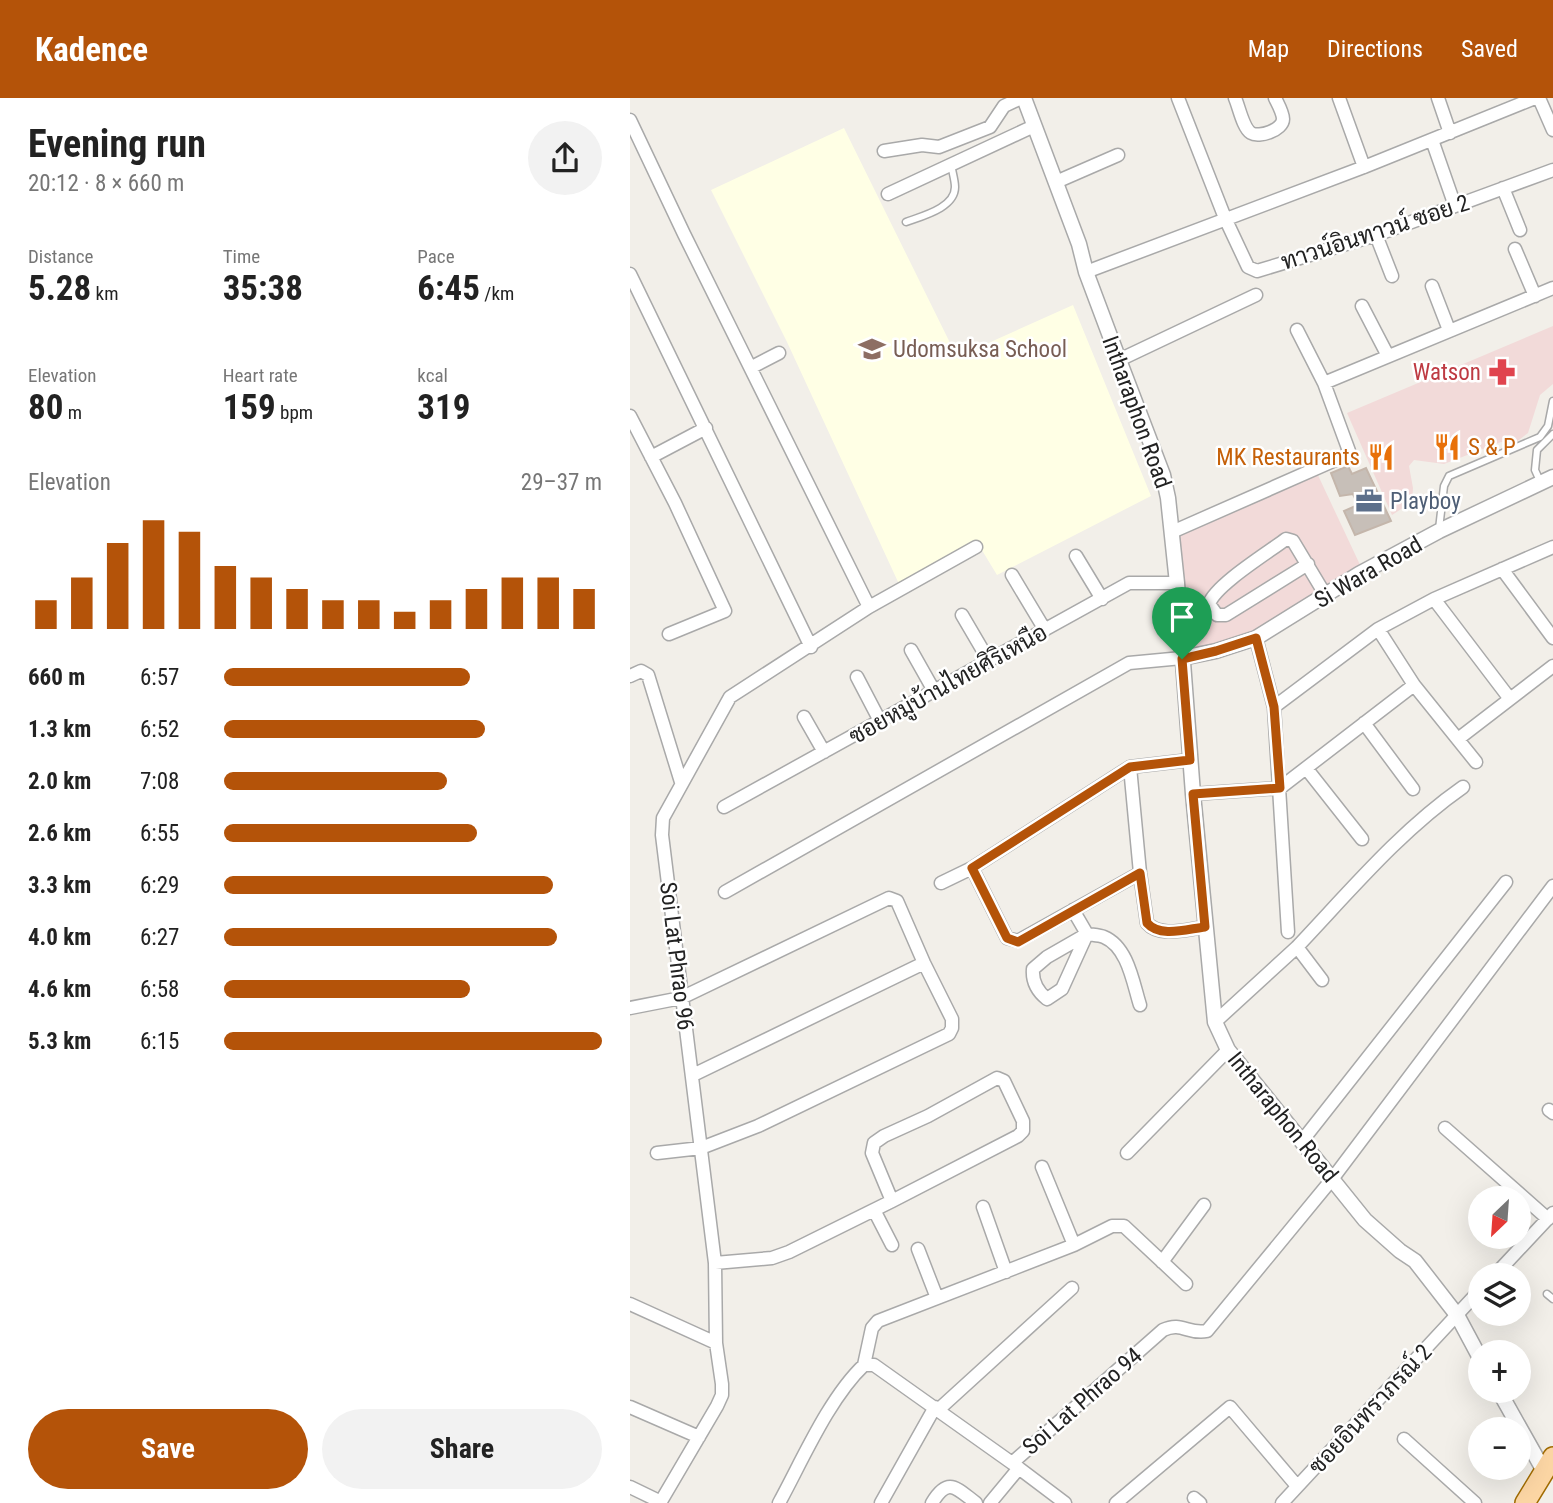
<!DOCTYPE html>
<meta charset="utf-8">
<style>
:root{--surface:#fff;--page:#f2f2f2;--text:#222;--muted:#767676;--accent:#b45309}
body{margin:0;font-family:"Roboto Condensed",Sarabun,sans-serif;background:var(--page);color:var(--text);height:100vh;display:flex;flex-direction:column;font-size:26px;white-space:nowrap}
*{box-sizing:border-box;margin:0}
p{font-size:23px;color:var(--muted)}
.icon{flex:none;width:38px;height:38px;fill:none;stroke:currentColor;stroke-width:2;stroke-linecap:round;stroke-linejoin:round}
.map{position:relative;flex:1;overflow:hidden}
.drawer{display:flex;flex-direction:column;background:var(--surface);width:630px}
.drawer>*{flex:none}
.needle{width:46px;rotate:205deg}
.controls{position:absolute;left:838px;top:1088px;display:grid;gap:14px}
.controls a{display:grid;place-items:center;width:63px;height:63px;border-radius:50%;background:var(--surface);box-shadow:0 7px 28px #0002;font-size:35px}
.pin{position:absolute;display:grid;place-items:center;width:60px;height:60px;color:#fff;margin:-72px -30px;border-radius:50% 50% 50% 0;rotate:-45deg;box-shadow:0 0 7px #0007}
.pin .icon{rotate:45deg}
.round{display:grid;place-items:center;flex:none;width:74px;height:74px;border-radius:37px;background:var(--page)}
.overview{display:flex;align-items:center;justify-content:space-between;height:119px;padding:0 28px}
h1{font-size:38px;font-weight:700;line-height:52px}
.stats{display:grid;grid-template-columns:repeat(3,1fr);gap:10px;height:119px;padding:7px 28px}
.stats div{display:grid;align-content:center}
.stats b{font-size:35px;font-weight:700}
.stats small{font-size:19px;font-weight:400}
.stats p{font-size:19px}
.chart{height:196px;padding:14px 28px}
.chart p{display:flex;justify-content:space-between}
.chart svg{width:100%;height:126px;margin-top:7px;stroke:var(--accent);stroke-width:6}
.action{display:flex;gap:14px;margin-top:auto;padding:14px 28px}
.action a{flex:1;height:80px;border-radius:42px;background:var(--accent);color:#fff;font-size:28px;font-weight:700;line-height:80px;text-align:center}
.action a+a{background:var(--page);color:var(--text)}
ul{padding:0 28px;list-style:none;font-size:23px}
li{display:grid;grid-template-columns:112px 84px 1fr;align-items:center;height:52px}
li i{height:18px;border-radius:9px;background:var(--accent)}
header{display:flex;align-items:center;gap:42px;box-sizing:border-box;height:98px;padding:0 35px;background:var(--accent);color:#fff}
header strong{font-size:33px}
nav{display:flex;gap:38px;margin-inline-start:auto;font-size:24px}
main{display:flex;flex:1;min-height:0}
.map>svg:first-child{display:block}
.commercial{fill:#f2dad9}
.education{fill:#ffffe5}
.building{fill:#c7bfb8;stroke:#c4b6ab;stroke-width:2}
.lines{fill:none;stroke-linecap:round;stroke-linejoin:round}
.service-casing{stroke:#a9a9a9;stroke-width:9}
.minor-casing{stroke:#a9a9a9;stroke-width:15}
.tertiary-casing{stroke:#a9a9a9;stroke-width:17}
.primary-casing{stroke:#a06b00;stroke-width:22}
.service{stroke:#fff;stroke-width:6}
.minor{stroke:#fff;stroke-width:12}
.tertiary{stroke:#fff;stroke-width:14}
.primary{stroke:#fcd6a4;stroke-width:19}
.route-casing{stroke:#fff;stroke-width:14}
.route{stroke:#b45309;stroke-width:9}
.labels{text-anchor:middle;stroke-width:5;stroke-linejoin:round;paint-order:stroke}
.street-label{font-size:23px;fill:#222;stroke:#fff}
.education-label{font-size:23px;fill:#785e54;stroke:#fff;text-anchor:start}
.health-label{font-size:23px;fill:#be3a42;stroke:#fff;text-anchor:end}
.food-label{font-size:23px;fill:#c56008;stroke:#fff;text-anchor:start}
.service-label{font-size:23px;fill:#4e5e75;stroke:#fff;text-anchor:start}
</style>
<header>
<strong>Kadence</strong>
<nav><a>Map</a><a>Directions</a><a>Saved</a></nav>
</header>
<main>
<section class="drawer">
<div class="overview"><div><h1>Evening run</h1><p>20:12 · 8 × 660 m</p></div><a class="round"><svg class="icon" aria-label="share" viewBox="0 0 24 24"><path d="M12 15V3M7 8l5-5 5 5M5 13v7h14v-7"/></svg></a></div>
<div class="stats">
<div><p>Distance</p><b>5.28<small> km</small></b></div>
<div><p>Time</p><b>35:38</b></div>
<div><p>Pace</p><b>6:45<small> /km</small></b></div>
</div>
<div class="stats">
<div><p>Elevation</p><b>80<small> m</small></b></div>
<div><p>Heart rate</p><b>159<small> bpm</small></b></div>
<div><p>kcal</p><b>319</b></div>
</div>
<div class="chart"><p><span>Elevation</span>29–37 m</p>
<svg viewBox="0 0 160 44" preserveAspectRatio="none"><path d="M5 44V34M15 44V26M25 44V14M35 44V6M45 44V10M55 44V22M65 44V26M75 44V30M85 44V34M95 44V34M105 44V38M115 44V34M125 44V30M135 44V26M145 44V26M155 44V30"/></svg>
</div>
<ul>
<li><b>660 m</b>6:57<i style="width:65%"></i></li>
<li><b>1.3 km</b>6:52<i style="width:69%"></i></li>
<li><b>2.0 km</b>7:08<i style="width:59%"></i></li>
<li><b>2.6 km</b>6:55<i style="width:67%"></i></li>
<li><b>3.3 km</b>6:29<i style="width:87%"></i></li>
<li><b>4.0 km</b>6:27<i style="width:88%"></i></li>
<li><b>4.6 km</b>6:58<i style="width:65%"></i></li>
<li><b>5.3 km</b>6:15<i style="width:100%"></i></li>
</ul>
<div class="action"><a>Save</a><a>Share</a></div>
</section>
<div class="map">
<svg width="923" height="1405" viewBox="0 0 923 1405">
<rect width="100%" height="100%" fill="#f2efe9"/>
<path class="commercial" d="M923,228V286L910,297L898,335L885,345L871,344L814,366L784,362L779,368L783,390L782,404L762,417L717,315Z
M686,373L732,471L616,550L551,562L543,441Z"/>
<path class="education" d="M214,30L327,259L443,207L521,398L367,477L347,444L269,486L157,244L81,92Z"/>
<path class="building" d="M718,368L722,376L736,370L761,423L725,437L714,413L728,407L723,396L710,398L701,375Z"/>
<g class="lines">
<defs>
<path id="service" d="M276,124C292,118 325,110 325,89C325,82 322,73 321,66
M910,383L905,372L907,352L923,336
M809,431L814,388L819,378L910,339L918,328L923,303
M917,1196L923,1201"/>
<path id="minor" d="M548,0L595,120L618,169L627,173L746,137L923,72
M605,0C609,9 613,30 621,35C629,40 653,32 653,21C653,15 648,6 645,0
M709,0L734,69
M808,0L820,35
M909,0L923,32
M0,22L54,136L239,509
M802,42L825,108
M254,53L292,47L309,49L360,29L374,8L391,0
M426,84L488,57
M873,90L890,132
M258,96L404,28
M746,137L762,178
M885,151L905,198
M456,174L734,69L905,0
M0,176L181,549
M802,188L819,232
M732,208L758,258
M489,262L626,197
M122,269L149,255
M694,285L923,190
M0,318L45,405L95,513L39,536
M21,359L76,330
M542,434L719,356V353L694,285L667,232
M446,458L472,501
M678,466L596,517H587L579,506C585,487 639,454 656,441L663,443L696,498
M872,471L923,540
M382,477L415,532
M804,501L880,601
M332,517L359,563
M748,531L784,587L846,664
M626,540L644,609L658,834
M281,552L303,591
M0,578L11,573L18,577L51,684
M227,579L250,623
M644,609L748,531L804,501L923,449
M174,619L194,654
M734,625L783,691
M828,641L923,568
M500,669L510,775L517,825C530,840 557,831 575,829
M676,670L732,741
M563,696L650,690L784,587
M94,709L499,485H547
M510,775L388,843L377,840L342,770L500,669L560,662
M311,785L342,770
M95,794L499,565L552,560
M443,812L457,836C462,837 469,837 474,839C498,849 503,885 510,907
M457,836L432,891L417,901C407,893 402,883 403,871L417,859Z
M667,849C720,793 770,733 833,689
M0,910L51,900L259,800L267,803L294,865L322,921V930L319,936L128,1028L71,1050L27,1055
M585,924L667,849L692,882
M63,977L294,865
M919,1012L923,1015
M815,1030L918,1121
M672,1043L876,784
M497,1055L598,952
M412,1069L444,1147
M353,1109L376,1174
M244,1112L262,1147
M288,1151L307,1200
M532,1164L574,1107
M85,1165L142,1160L159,1154L262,1103L388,1038L393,1033V1023L374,983L367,980L298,1018L254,1038L244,1045L242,1055L262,1103
M864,1178L923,1115
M0,1206L86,1245
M234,1267L242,1230L248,1223L444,1147L482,1128H494L556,1186
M0,1309L69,1339
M308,1312L442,1190
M774,1341L845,1405
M382,1365L435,1405
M0,1389L31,1404
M564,1400L570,1405
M30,1405L87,1308L92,1297V1286L86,1245L85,1165L32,737L33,720L100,599L239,509L346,449
M149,1405C172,1363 199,1300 234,1267H244L382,1365L533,1232C552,1223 558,1237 577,1233L703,1080L923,788
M251,1405L305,1309
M302,1405C318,1378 326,1390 346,1405
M360,1405L389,1370
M486,1405L600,1309L667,1388
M652,1405L850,1192"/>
<path id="tertiary" d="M394,0L449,146L456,174L489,262L533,377L538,400L547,485L563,696L585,924L598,952L735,1122L770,1153L785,1163L827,1217L850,1260
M552,560L586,553L626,540L729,476L809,433L923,379
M869,1293L914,1373"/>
<path id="primary" d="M895,1405L923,1359"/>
</defs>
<use href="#service" class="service-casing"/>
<use href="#minor" class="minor-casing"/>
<use href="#tertiary" class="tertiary-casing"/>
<use href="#primary" class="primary-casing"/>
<use href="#service" class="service"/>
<use href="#minor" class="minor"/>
<use href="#tertiary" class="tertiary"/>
<use href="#primary" class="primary"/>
</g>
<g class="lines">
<defs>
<path id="route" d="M626,540L644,609L650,690L563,696L575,829C557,831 530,840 517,825L510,775L388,844L377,840L342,770L500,669L560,662L552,561L586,553Z"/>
</defs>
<use href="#route" class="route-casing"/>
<use href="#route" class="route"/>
</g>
<defs>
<symbol id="school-bare" viewBox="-9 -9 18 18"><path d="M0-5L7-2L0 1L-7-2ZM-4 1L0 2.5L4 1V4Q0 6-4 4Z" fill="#8d6e63" stroke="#fff" stroke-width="2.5" paint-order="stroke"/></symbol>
<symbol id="pharmacy-bare" viewBox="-9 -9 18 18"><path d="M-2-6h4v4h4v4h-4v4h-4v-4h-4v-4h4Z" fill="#e0444e" stroke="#fff" stroke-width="2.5" paint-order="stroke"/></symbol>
<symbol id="restaurant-bare" viewBox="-9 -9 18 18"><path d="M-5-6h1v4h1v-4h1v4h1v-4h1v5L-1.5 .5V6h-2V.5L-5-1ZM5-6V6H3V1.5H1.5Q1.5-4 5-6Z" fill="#e8710a" stroke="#fff" stroke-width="2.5" paint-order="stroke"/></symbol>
<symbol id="office-bare" viewBox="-9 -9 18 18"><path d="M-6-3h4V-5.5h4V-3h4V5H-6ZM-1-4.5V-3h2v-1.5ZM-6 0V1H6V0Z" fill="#5c6f8a" stroke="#fff" stroke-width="2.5" paint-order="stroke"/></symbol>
</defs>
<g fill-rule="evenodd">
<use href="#school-bare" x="223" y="232" width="38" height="38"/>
<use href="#pharmacy-bare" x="853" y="255" width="38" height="38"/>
<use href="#restaurant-bare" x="798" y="330" width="38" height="38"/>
<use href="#restaurant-bare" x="732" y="340" width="38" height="38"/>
<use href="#office-bare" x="720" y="384" width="38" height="38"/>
</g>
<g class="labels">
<g class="street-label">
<text transform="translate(745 134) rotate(-18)" y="8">ทาวน์อินทาวน์ ซอย 2</text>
<text transform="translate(507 314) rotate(70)" y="8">Intharaphon Road</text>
<text transform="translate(738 474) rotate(-30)" y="8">Si Wara Road</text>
<text transform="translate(318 586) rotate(-29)" y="8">ซอยหมู่บ้านไทยศิริเหนือ</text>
<text transform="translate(47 858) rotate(83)" y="8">Soi Lat Phrao 96</text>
<text transform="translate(653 1019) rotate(51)" y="8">Intharaphon Road</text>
<text transform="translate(452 1303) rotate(-41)" y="8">Soi Lat Phrao 94</text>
<text transform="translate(740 1311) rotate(-47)" y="8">ซอยอินทราภรณ์ 2</text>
</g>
<g class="education-label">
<text x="263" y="259">Udomsuksa School</text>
</g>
<g class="health-label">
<text x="851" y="282">Watson</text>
</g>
<g class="food-label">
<text x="838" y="357">S &amp; P</text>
<text x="730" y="367" text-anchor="end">MK Restaurants</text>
</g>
<g class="service-label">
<text x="760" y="411">Playboy</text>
</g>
</g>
</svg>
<div class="controls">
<a><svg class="needle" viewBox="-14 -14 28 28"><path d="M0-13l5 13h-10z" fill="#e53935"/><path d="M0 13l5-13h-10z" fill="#767676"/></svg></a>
<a><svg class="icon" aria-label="layers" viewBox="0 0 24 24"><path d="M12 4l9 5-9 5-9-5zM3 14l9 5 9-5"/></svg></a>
<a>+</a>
<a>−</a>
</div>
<div class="pin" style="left:552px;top:561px;background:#1e9e55"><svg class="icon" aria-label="arrive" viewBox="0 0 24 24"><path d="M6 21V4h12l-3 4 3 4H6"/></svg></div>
</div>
</main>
